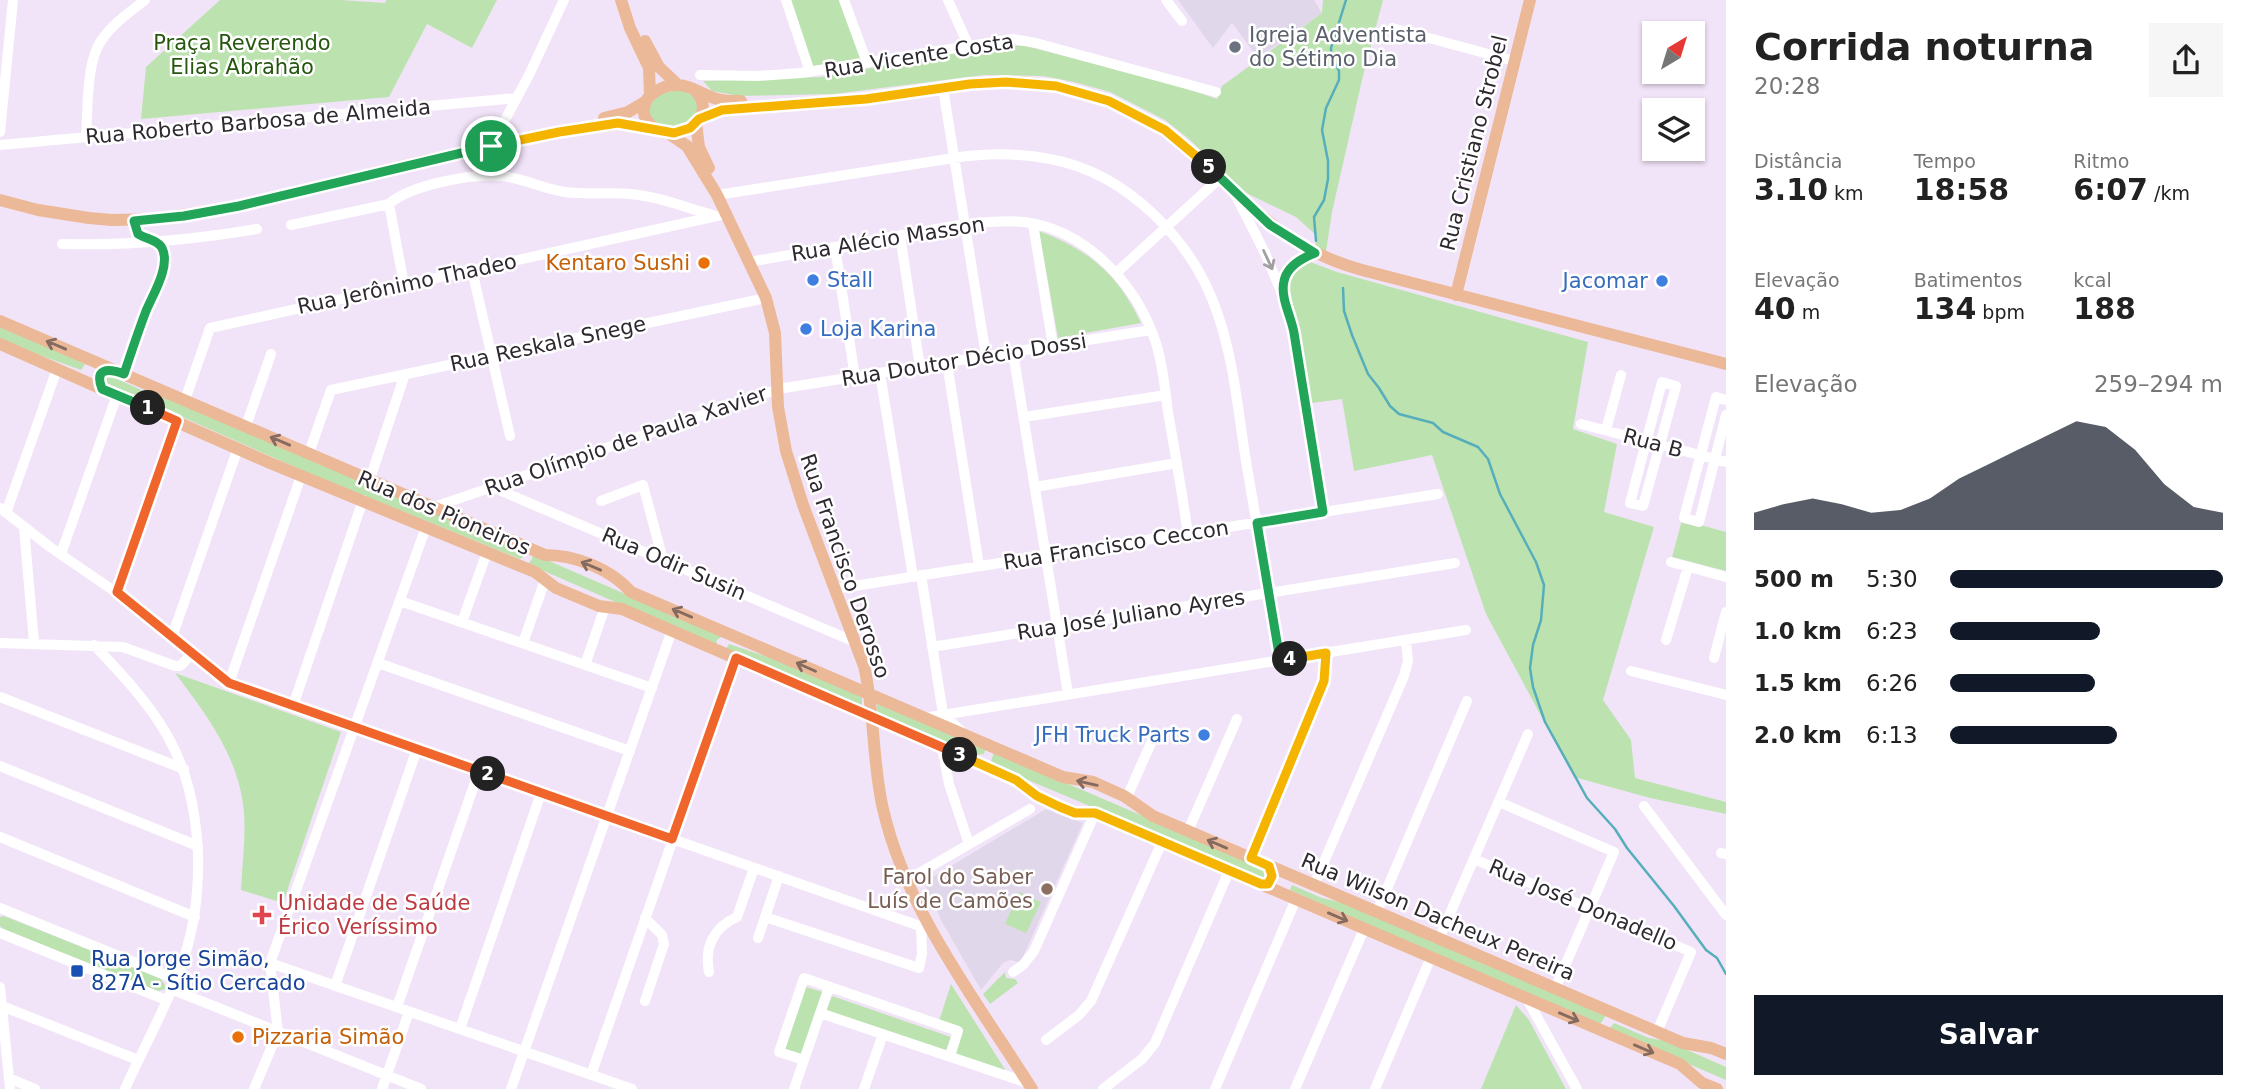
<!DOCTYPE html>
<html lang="pt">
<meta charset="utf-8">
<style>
:root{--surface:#fff;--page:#f6f6f6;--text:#222;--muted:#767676;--accent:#111827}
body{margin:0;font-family:"DejaVu Sans",sans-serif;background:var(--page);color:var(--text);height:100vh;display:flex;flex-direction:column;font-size:26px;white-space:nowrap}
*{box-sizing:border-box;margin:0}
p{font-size:23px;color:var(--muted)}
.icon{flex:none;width:38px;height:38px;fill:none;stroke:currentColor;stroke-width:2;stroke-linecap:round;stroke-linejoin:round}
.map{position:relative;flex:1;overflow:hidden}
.side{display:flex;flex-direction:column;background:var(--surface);width:525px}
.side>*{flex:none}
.needle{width:46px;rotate:38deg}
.controls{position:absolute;left:1642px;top:21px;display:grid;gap:14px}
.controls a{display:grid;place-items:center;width:63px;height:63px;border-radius:0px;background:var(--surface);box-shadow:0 2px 5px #0004;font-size:35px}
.pin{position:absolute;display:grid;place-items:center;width:60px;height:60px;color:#fff;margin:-30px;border:4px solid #fff;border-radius:50%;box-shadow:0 2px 7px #0007}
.km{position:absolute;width:35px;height:35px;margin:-18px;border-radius:50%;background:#222;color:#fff;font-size:19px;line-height:35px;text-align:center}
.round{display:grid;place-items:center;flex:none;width:74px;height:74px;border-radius:0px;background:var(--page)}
.overview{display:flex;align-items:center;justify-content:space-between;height:119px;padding:0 28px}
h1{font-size:38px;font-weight:700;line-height:52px}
.stats{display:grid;grid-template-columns:repeat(3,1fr);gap:10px;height:119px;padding:7px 28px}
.stats div{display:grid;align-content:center}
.stats b{font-size:30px;font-weight:700}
.stats small{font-size:19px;font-weight:400}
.stats p{font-size:19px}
.chart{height:196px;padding:14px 28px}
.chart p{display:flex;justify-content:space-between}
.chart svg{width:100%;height:126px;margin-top:7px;fill:var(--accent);opacity:.7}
.cta{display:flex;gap:14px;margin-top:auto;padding:14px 28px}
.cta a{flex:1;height:80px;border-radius:0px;background:var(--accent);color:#fff;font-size:28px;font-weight:700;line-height:80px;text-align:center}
ul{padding:0 28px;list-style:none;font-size:23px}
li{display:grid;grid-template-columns:112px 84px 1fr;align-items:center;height:52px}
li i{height:18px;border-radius:9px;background:var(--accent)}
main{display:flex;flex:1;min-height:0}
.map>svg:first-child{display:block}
.education{fill:#e1d7eb}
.green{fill:#bce3af}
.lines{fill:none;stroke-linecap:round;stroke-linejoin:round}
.stream{stroke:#57aebb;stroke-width:2.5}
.minor{stroke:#fff;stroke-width:10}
.major{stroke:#ecb998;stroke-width:12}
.oneway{stroke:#a19fa2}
.oneway2{stroke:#846a5f}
.split-1-casing{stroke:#fff;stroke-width:14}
.split-2-casing{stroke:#fff;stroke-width:14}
.split-3-casing{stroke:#fff;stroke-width:14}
.split-4-casing{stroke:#fff;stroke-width:14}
.split-5-casing{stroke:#fff;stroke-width:14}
.split-6-casing{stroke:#fff;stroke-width:14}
.split-1{stroke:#22a559;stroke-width:9}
.split-2{stroke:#f0652b;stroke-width:9}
.split-3{stroke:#f0652b;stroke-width:9}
.split-4{stroke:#f5b400;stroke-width:9}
.split-5{stroke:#22a559;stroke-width:9}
.split-6{stroke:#f5b400;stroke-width:9}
.worship-dot{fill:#6b7280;stroke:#fff;stroke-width:2.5}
.food-dot{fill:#e8710a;stroke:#fff;stroke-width:2.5}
.shop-dot{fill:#3f7fe0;stroke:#fff;stroke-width:2.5}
.education-dot{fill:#8d6e63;stroke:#fff;stroke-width:2.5}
.health-dot{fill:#e0444e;stroke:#fff;stroke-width:2.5}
.transit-dot{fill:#1a4fb4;stroke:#fff;stroke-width:2.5}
.labels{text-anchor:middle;stroke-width:5;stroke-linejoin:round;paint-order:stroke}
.worship-label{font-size:21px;fill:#5b616d;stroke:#fff;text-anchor:start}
.park-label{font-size:21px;fill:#26570e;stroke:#fff}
.street-label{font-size:21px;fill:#2e2930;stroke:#fff}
.food-label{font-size:21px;fill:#c56008;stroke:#fff;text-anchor:end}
.shop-label{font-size:21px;fill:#366cbe;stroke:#fff;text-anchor:start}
.education-label{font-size:21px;fill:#785e54;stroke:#fff;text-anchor:end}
.health-label{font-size:21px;fill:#be3a42;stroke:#fff;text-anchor:start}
.transit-label{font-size:21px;fill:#164399;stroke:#fff;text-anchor:start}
</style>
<main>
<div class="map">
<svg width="1726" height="1089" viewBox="0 0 1726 1089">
<rect width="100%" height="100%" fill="#f2e4f8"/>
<path class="education" d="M1178,0H1314L1322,13L1258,58L1232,23L1213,48Z
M1046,809L1083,823L1022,959L1018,962L1010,960L1003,963L981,990L942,922L924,882Z"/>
<path class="green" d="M220,0H341L385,3L386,0H497L472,48L427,24L389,97L141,119L146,67Z
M791,0H840L862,59L813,68Z
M1323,0H1383L1362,80L1332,212L1326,252L1315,249L1317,236L1296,217L1246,193L1189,139L1165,120L1110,92L1074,82L1043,76L984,75L834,94L739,96L712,91L703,81L821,77L997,45L1026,46L1179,86L1217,99L1222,86L1322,13Z
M682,89L695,97L699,109C689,127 682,127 662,128L650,118V104L660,94Z
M1039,231C1089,250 1118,274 1141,323L1058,338Z
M1310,262L1337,272L1588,342L1573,429L1617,444L1604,512L1654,527L1603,700L1631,740L1635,778L1726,802V814L1650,798L1574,777L1486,614L1432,455L1354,471L1342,399L1312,403L1289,285C1292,275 1300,264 1310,262Z
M0,324L85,364L81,370L0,341Z
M111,376L152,395L168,398L524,550V556L520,559L308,473L106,383V378Z
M1682,520L1726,532V571L1672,557Z
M533,554L722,636L717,640L716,646L528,564L532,559Z
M729,644L774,659L862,696V708L726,649Z
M175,673L341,732L283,903L241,890C242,865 246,838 244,813C240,759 207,715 175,673Z
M876,701L985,750L984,754L977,755L878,715Z
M994,752L1264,868L1268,871V877L1263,879L990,764Z
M1292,885L1322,898L1353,905L1606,1015L1599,1026L1290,890Z
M1019,892L1041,902L1026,933L1005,924Z
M4,916L160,978L165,985V989L158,991L3,929L0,926V917Z
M1005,972L1006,978L1015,979L1018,983L990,1004L983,994Z
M951,984L1006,1071L955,1054L963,1029L939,1021Z
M806,987L823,992L802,1056L785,1050Z
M832,996L951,1037L945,1053L826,1012Z
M1516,1005L1529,1020L1566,1089H1481Z
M1614,1023L1649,1038L1667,1041L1726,1067V1080L1612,1031L1610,1028Z"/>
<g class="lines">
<path class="stream" d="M1316,241L1314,217L1324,200L1328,179V161L1322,130L1326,108L1339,80V71L1331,56V48L1346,0
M1343,288L1344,311L1352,335L1368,374L1379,388L1390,406L1399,414L1433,423L1443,432L1478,447L1488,459L1500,494L1536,562L1544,585L1541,620L1533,645L1530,668L1533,687L1545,722L1587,798L1615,829L1627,848L1674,906L1706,950L1717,958L1726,974"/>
<path class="minor" d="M786,0L810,72
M844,0L867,63
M948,0L969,47
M1166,0L1182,21
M1392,28L1514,61
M700,75L758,76L801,73L1013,39L1036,43L1216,92
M943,88L986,356
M0,132L13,0
M86,137C88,111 86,62 101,41C112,24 130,12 145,0
M0,145L517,98
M491,146L529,75L564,0
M1235,194L1265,253L1288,308L1323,512
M717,195L954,158C986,153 1018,153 1050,159C1127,173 1194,241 1218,315C1234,361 1238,412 1246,461C1257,527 1269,594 1280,660
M389,204L404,285
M1033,224L1053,346
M291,225L389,204C410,185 473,173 502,176C523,178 543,189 565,192C586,195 608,192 630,194C658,196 686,208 713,215
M900,235L920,367
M62,244C128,246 192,240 257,229
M835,247L855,377
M749,262L965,224C985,222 1004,220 1024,222C1087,230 1137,285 1156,343C1163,365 1165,389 1168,412C1175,452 1182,493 1188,534
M472,270L510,436
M1116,273L1220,178
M1283,290C1284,270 1298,260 1315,253
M1013,352L1068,694
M947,363L979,566
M880,373L913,577
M124,374L161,275L164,256L159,243L138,234L134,221
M1662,382L1676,386L1643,506L1630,503Z
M185,400L210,328L726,214
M1726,400L1716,397L1684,518L1699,522L1726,415
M1024,417L1166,395
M1581,424L1726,462
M246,426L271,354
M1606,430L1621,375
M309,453L331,390L766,298
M370,479L405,374
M492,487L855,642
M1035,487L1177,463
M601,501L643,485L663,560
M434,507L778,389L1151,330
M0,508L50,547L130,602L229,683L931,930
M6,513L57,369
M24,527L34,643
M61,554L117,395
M1671,562L1726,577
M921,575L943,714L961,731
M835,589L1438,494
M117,592L177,421
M400,601L652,688
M462,622L487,552
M172,637L238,448
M1666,640L1688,567
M0,643L123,647L175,666H180L191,655
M523,643L545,580
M94,645C159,713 193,755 198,853C199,889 195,924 184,958C169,1003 144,1046 125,1089
M932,647L1455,563
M1714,658L1726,612
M378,663L630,751
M585,665L605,607
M1631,671L1726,695
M229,683L301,476
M0,697L184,769
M293,706L363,500
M924,718L1466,630
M942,747L949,784L969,844
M0,766L198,846
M1127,797L1155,734
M1499,802L1614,852L1555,989
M1644,806L1726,915
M1188,831L1237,719
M0,837L195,917
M1721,853L1726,854
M1251,858L1323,688L1326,653
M1474,859L1691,952L1657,1032
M907,880L1030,809
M1314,885L1404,676L1408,661L1406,640
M0,908L175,979
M1377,912L1467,701
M765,917L919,968L922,954L921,926
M645,918L662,935L664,944L645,1001
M0,933L166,1000
M758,938L779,876
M1439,939L1528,734
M270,963L632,1089
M709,972C704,947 714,927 737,917L754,868
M1013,972L1023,965L1034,951L1095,813
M335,986L417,749
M0,987L10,1089
M171,989L421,1089
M1527,999L1577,1089
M2,1006L138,1060
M397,1007L479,771
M820,1013L1028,1083
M460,1029L541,793
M1046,1040L1079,1015L1091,1001L1162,842
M804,1060L779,1052L804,978L958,1031L950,1056
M591,1075L736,658
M9,1078L35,1089
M254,1089L278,1032L270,963L426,527
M382,1089L409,1012
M511,1089L672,630
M794,1089L829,987
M864,1089L883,1034
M1103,1089L1142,1059L1155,1043L1229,871
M1215,1089L1296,899
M1295,1089L1364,929
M1375,1089L1431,957"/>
<path class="major" d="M621,0L630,28L649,68L650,96
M645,41L659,67L677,84
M695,90C720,117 679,144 656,129C650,125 644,119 644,112C642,95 664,84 678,85C689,85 699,92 709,96C719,101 730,101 741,101
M604,118L628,112L645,102
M699,119C724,106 745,109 772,107C803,104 835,103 867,99C907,94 948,85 988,82C1069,77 1148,109 1206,164C1259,213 1289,250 1362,270L1726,364
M696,123L699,147L709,168
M668,133L687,146L717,195L766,298L775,333L778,407L786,451L803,505L864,666C875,713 872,762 883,809C907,913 976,1000 1032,1089
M0,200L38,210L89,218L112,220L157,219L239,206L427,160L559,132L625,123L656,130
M1456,295L1530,0
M0,321L545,555C575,555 611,569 631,592L1063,777L1093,782L1124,796L1153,816L1683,1043L1711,1048L1726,1054
M0,344L270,463L535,572L556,588L599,606L622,609L1016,780C1039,798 1065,816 1095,813L1680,1064L1702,1083L1717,1089"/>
</g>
<defs><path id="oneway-shaft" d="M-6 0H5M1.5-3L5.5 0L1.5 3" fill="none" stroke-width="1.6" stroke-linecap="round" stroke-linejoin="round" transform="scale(1.75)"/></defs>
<use class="oneway" href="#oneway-shaft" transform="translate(1268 260) rotate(65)"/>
<g class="oneway2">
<use href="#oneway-shaft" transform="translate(56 345) rotate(-157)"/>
<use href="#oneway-shaft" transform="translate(280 441) rotate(-157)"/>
<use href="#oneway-shaft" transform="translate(591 566) rotate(-157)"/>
<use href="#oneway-shaft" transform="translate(682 613) rotate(-157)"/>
<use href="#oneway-shaft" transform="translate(806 667) rotate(-156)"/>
<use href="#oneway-shaft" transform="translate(1087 783) rotate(-167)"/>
<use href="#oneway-shaft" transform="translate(1217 844) rotate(-157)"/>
<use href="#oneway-shaft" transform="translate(1338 917) rotate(23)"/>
<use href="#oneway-shaft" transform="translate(1569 1017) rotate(23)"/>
<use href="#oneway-shaft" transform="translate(1644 1049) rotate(23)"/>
</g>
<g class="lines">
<defs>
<path id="split-1" d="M148,408L102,389C94,368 108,368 124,374C131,353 138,332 146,311C153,294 171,266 162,248C158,240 146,239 138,234L134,221L184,216L239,206L491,146"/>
<path id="split-2" d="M148,408L177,421L117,592L229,683L488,774"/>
<path id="split-3" d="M488,774L672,839L736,658L960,755"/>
<path id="split-4" d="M960,755L1016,780L1037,796L1060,807L1075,813H1095L1261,884H1268L1272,876L1269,866L1251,858L1324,681L1326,653L1290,659"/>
<path id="split-5" d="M1209,167L1270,225L1315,253C1302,258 1287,266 1284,281C1280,297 1291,316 1294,333C1304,392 1313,453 1323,512L1257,523L1280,660L1290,659"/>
<path id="split-6" d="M491,146L559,132L618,123L674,133L690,128L699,119L722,110L866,99L970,84L1006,82L1056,86L1109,101L1165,130L1209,167"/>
</defs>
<use href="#split-1" class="split-1-casing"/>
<use href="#split-2" class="split-2-casing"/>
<use href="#split-3" class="split-3-casing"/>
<use href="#split-4" class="split-4-casing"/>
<use href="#split-5" class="split-5-casing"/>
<use href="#split-6" class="split-6-casing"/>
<use href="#split-1" class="split-1"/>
<use href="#split-2" class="split-2"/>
<use href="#split-3" class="split-3"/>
<use href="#split-4" class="split-4"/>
<use href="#split-5" class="split-5"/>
<use href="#split-6" class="split-6"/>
</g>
<circle class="worship-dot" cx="1235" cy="47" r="7"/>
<g class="food-dot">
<circle cx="704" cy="263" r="7"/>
<circle cx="238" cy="1037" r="7"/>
</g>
<g class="shop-dot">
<circle cx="813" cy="280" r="7"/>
<circle cx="1662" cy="281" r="7"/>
<circle cx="806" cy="329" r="7"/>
<circle cx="1204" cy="735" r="7"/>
</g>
<circle class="education-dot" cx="1047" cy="889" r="7"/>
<path class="health-dot" d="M258.5 904.5h7v7h7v7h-7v7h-7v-7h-7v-7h7z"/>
<rect class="transit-dot" x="70" y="964" width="14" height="14" rx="3.5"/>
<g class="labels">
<g class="worship-label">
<text x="1249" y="42">Igreja Adventista<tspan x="1249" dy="24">do Sétimo Dia</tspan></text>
</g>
<g class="park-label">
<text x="242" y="50">Praça Reverendo<tspan x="242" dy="24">Elias Abrahão</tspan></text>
</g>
<g class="street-label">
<text transform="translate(919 56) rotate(-9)" y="7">Rua Vicente Costa</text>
<text transform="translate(258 122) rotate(-5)" y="7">Rua Roberto Barbosa de Almeida</text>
<text transform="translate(1474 143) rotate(-76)" y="7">Rua Cristiano Strobel</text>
<text transform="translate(888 239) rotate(-9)" y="7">Rua Alécio Masson</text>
<text transform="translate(407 284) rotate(-12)" y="7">Rua Jerônimo Thadeo</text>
<text transform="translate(548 344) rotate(-12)" y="7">Rua Reskala Snege</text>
<text transform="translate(964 360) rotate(-9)" y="7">Rua Doutor Décio Dossi</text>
<text transform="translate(626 441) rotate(-19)" y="7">Rua Olímpio de Paula Xavier</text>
<text transform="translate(1653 443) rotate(15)" y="7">Rua B</text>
<text transform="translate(444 513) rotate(23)" y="7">Rua dos Pioneiros</text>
<text transform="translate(1116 545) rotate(-9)" y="7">Rua Francisco Ceccon</text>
<text transform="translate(674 564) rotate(23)" y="7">Rua Odir Susin</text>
<text transform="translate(845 566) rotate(71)" y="7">Rua Francisco Derosso</text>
<text transform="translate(1131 615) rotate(-9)" y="7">Rua José Juliano Ayres</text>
<text transform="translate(1583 905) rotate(23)" y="7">Rua José Donadello</text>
<text transform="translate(1438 917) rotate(23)" y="7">Rua Wilson Dacheux Pereira</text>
</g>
<g class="food-label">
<text x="690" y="270">Kentaro Sushi</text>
<text x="252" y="1044" text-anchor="start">Pizzaria Simão</text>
</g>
<g class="shop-label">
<text x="827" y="287">Stall</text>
<text x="1648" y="288" text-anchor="end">Jacomar</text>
<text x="820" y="336">Loja Karina</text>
<text x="1190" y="742" text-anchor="end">JFH Truck Parts</text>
</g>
<g class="education-label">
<text x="1033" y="884">Farol do Saber<tspan x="1033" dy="24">Luís de Camões</tspan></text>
</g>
<g class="health-label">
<text x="278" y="910">Unidade de Saúde<tspan x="278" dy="24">Érico Veríssimo</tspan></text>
</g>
<g class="transit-label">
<text x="91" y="966">Rua Jorge Simão,<tspan x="91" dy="24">827A - Sítio Cercado</tspan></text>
</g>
</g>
</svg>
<div class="controls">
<a><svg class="needle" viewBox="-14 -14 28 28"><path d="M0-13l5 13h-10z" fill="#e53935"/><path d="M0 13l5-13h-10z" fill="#767676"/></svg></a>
<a><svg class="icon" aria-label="layers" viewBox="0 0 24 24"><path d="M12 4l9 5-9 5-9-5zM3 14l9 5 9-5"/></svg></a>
</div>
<div class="pin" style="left:491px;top:146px;background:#1e9e55"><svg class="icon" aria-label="arrive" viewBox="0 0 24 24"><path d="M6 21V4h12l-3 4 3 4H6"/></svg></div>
<b class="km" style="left:148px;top:408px">1</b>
<b class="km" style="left:488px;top:774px">2</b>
<b class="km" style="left:960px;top:755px">3</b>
<b class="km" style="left:1290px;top:659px">4</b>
<b class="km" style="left:1209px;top:167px">5</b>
</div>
<section class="side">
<div class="overview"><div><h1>Corrida noturna</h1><p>20:28</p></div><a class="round"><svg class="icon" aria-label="share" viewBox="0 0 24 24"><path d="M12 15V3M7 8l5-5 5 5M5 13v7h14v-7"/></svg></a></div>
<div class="stats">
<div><p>Distância</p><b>3.10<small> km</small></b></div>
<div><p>Tempo</p><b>18:58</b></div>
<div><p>Ritmo</p><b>6:07<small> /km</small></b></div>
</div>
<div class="stats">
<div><p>Elevação</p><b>40<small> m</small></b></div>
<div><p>Batimentos</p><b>134<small> bpm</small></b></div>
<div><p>kcal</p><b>188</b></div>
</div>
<div class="chart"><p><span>Elevação</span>259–294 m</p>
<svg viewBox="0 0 160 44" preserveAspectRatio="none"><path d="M0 44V38L10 35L20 33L30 35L40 38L50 37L60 33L70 26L80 21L90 16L100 11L110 6L120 8L130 16L140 28L150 36L160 38V44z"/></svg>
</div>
<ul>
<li><b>500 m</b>5:30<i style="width:100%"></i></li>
<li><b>1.0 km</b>6:23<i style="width:55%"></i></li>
<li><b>1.5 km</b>6:26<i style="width:53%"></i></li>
<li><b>2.0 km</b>6:13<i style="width:61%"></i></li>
</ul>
<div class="cta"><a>Salvar</a></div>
</section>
</main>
